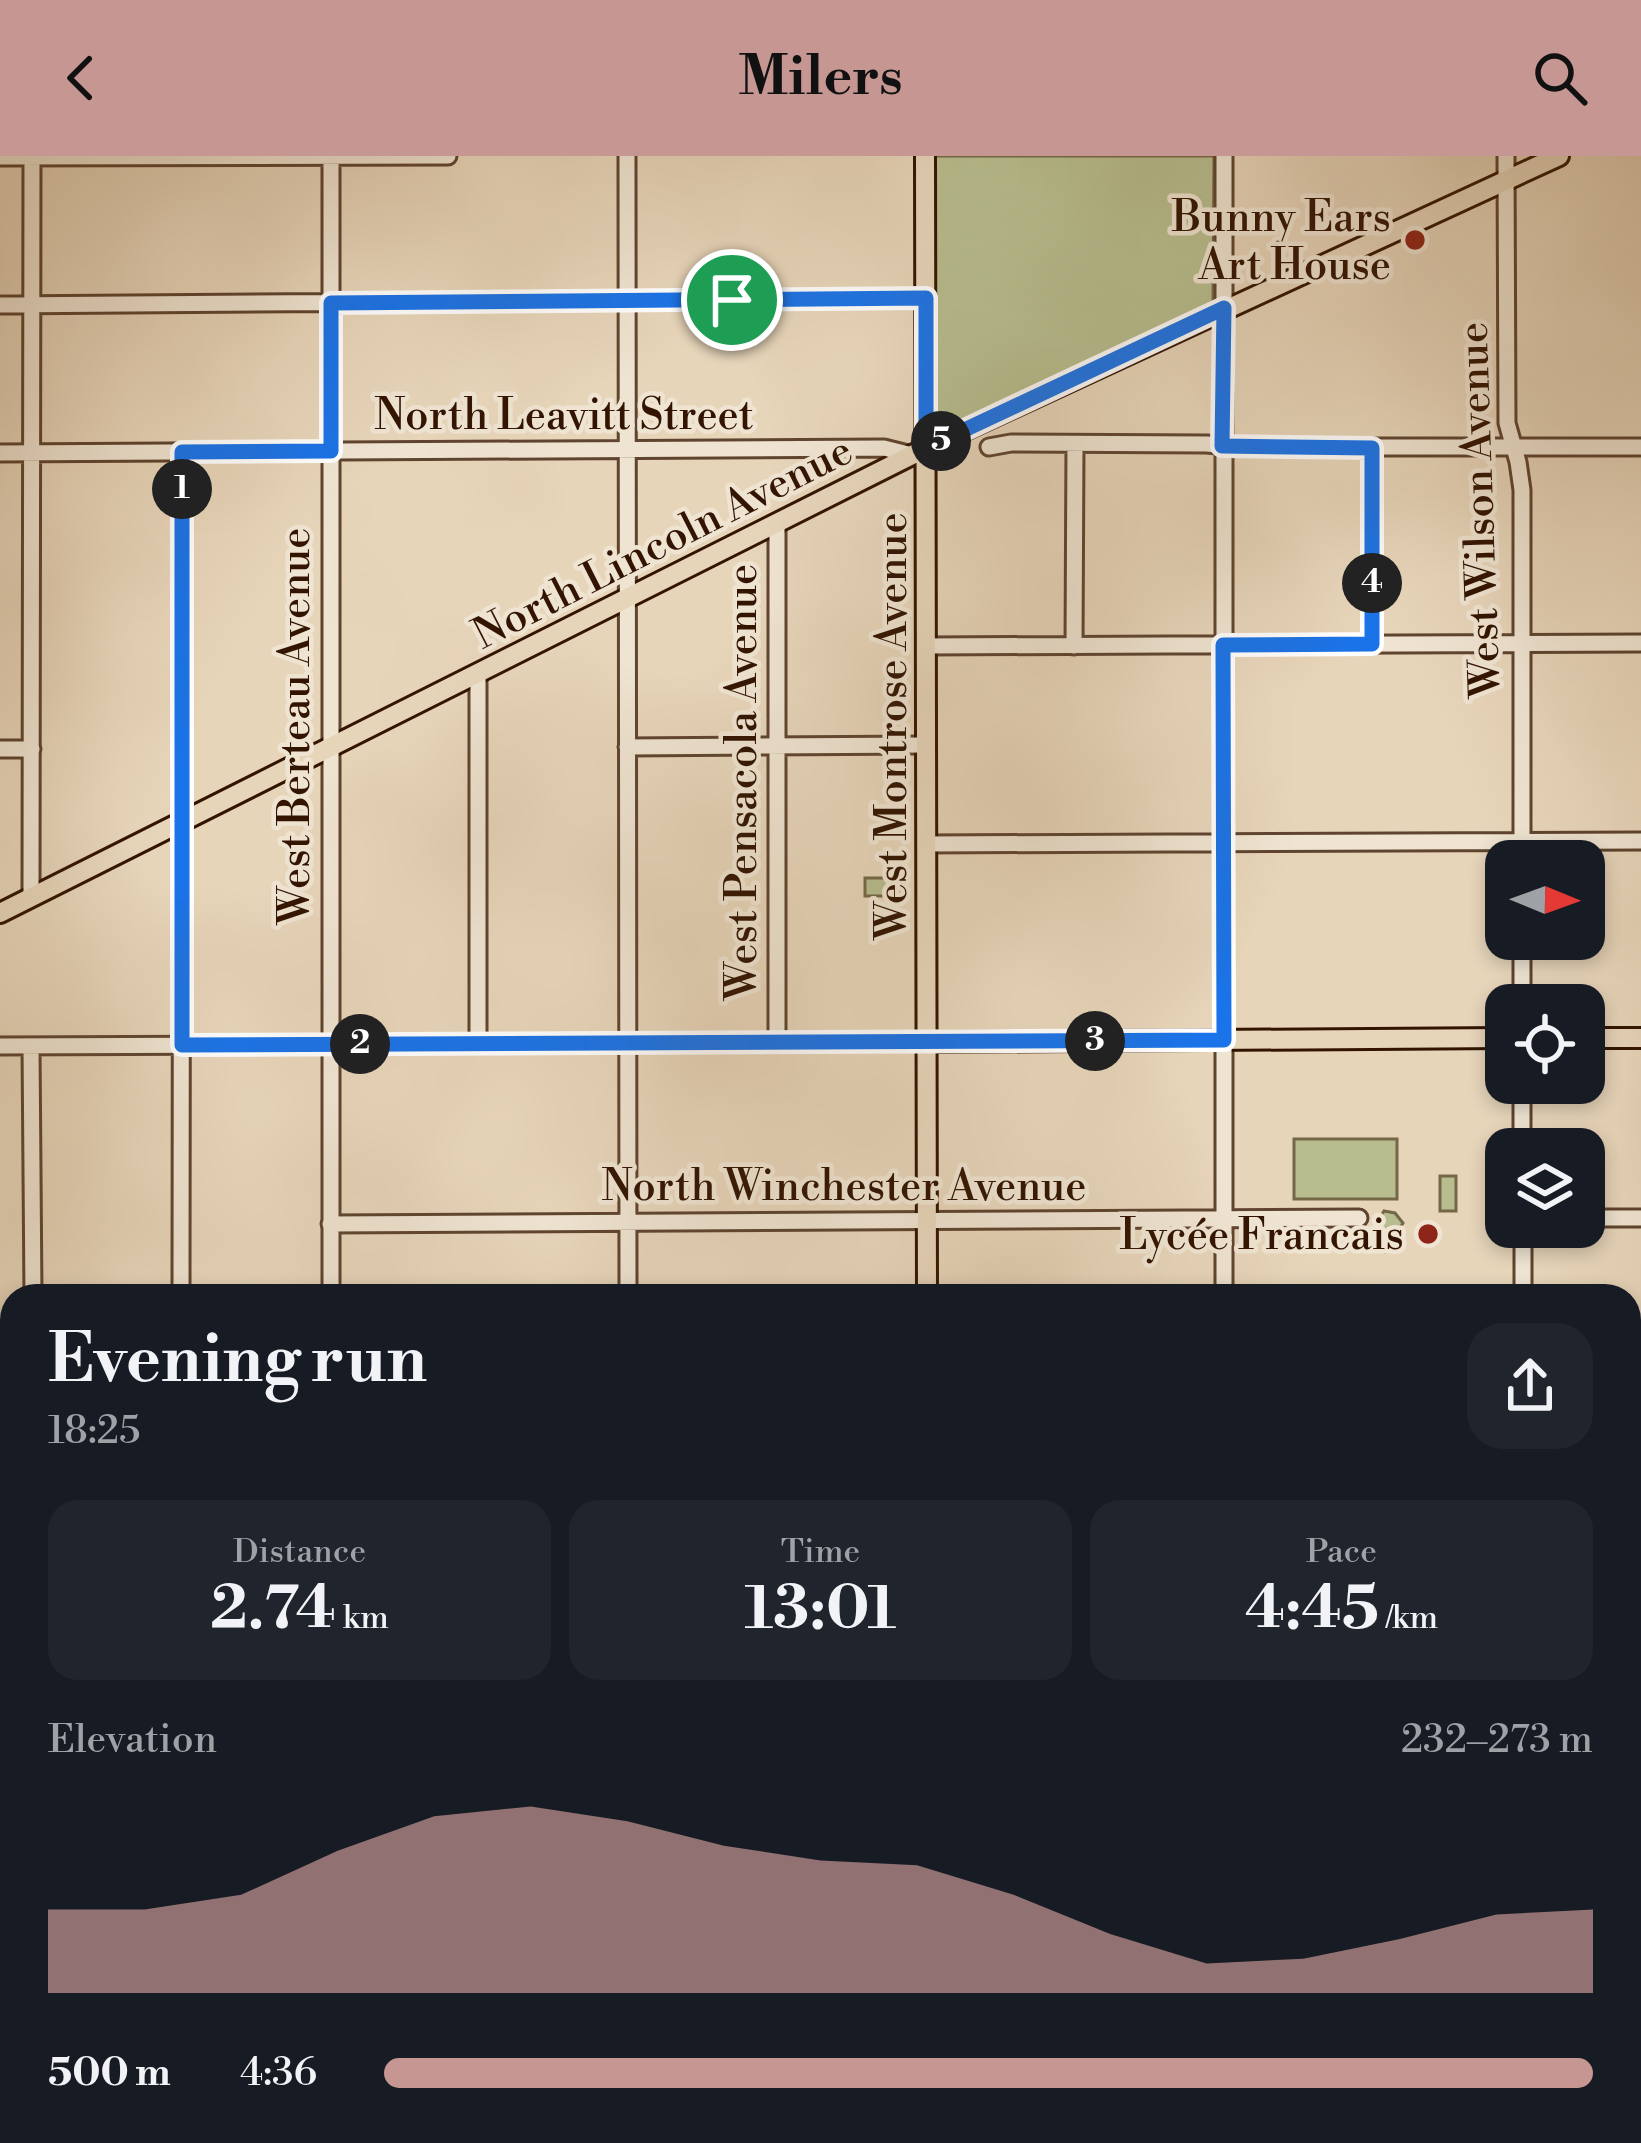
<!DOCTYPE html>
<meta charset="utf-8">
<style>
:root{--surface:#171b24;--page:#20242c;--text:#f1f3f6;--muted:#9ea1a6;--accent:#c59692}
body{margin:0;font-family:"Libre Bodoni",serif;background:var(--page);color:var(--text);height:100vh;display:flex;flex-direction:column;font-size:45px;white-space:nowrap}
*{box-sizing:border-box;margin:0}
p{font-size:39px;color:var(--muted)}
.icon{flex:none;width:66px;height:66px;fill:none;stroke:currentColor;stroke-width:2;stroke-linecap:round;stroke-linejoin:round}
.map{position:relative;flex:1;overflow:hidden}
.drawer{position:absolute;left:0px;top:1128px;width:1641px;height:861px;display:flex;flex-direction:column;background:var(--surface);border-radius:36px 36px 0 0;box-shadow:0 6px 18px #0003}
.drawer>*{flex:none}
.needle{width:78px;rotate:91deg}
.buttons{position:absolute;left:1485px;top:684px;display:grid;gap:24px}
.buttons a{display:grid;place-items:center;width:120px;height:120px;border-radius:24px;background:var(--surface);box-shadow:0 6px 18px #0003;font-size:60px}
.pin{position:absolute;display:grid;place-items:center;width:102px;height:102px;color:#fff;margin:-51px;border:6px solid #fff;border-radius:50%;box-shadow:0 3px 12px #0007}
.km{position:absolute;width:60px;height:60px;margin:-30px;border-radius:50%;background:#222;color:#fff;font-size:33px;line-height:60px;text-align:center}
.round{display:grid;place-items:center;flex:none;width:126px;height:126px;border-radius:36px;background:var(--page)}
.headline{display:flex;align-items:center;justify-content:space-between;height:204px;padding:0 48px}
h1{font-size:66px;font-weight:700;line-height:90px}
.stats{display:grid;grid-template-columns:repeat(3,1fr);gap:18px;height:204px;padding:12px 48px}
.stats div{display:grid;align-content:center;border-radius:30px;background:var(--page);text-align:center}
.stats b{font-size:60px;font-weight:700}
.stats small{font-size:33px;font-weight:400}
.stats p{font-size:33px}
.chart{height:336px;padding:24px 48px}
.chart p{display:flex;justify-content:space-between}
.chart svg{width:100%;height:216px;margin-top:12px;fill:var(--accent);opacity:.7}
ul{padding:0 48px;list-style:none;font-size:39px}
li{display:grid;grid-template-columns:192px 144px 1fr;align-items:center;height:90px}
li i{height:30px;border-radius:15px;background:var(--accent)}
header{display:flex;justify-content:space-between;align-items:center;height:156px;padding:0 48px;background:var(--accent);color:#111;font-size:54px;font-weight:700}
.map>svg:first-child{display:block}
.green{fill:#b7bd8f;stroke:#746848;stroke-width:3}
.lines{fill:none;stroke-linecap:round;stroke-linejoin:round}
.minor-casing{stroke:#5f442f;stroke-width:21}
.major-casing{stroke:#321401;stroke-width:24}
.minor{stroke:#efe4d2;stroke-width:15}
.major{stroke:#e7d5ba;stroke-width:18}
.rail-casing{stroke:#321401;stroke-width:8}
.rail{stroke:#efe4d2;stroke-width:3;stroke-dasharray:9;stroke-linecap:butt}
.route-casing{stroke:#fff;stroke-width:24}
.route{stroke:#1a73e8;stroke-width:15}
.poi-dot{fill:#8f2418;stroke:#efe4d2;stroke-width:4.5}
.labels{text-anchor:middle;stroke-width:9;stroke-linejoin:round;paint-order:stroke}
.poi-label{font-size:42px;fill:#321401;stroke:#efe4d2;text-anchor:end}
.street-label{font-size:42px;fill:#321401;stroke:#efe4d2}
</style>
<header><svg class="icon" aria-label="back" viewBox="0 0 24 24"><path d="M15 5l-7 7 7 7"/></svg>Milers<svg class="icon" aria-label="search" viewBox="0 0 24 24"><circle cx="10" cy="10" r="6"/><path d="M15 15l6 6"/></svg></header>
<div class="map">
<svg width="1641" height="1987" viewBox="0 0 1641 1987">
<rect width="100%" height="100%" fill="#e7d5ba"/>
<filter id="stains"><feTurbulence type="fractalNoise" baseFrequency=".00167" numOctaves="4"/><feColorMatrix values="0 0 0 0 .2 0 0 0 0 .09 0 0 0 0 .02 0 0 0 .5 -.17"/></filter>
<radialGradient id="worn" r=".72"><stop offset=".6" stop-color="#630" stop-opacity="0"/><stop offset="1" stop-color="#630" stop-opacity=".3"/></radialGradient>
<path class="green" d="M935,0H1214L1213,149L935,277Z
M865,722H899V740H865Z
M1294,983H1397V1043H1294Z
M1440,1020H1456V1055H1440Z
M1384,1055L1395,1057L1403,1067L1385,1096L1375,1093L1367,1084Z"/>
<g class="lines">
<defs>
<path id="minor" d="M627,0L628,1140
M1224,0V1140
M1506,0L1507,267L1518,306L1522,334V705
M0,1L448,0
M0,149L926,142
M989,291L1011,287L1207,288L1236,291H1641
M0,297L884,292L912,299
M1372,489V291
M927,490L1641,487
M1074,490L1075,288
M627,591L927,589
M0,593H32
M927,688L1641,685
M31,741L32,0
M1522,783V849
M777,886V366
M478,888V517
M0,890L927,886
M31,890L33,1140
M1522,993V927
M1584,1062H1641
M330,1068L1359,1062
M1523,1071V1140
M181,1140L182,296
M331,1140V0
M0,1185H12
M1629,1245H1641
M1629,1424H1641
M0,1443H12
M1629,1492H1641
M0,1495H12
M1629,1683H1641
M0,1688H12
M1629,1875H1641
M0,1878H12
M36,1977L37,1987
M334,1977V1987
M1225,1977V1987
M630,1987V1977
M1523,1987V1977"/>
<path id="major" d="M925,0L927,1140
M0,757L926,292L1559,0
M1584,882H1641
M927,886L1506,882
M928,1977V1987"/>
</defs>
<use href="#minor" class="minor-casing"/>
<use href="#major" class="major-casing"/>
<use href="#minor" class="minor"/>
<use href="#major" class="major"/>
<defs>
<path id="rail" d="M1629,1289L1641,1279
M0,1356L12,1355
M1629,1455H1641
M0,1460H12"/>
</defs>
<use href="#rail" class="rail-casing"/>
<use href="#rail" class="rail"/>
</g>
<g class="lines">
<defs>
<path id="route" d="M926,142V292L1224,152L1222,290L1372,292V488L1223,489L1224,884L182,889V296L331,295V147Z"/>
</defs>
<use href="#route" class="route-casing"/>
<use href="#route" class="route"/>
</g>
<g class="poi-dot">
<circle cx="1415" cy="84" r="12"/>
<circle cx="1428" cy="1078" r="12"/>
</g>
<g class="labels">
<g class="poi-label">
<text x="1391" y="75">Bunny Ears<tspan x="1391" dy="48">Art House</tspan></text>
<text x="1404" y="1093">Lycée Francais</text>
</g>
<g class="street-label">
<text x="564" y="273">North Leavitt Street</text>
<text transform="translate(1478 354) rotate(-92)" y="15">West Wilson Avenue</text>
<text transform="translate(662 385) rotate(-27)" y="15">North Lincoln Avenue</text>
<text transform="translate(294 570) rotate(-90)" y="15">West Berteau Avenue</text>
<text transform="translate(891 570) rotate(-90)" y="15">West Montrose Avenue</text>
<text transform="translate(741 626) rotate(-90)" y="15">West Pensacola Avenue</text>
<text x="844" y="1044">North Winchester Avenue</text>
</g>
</g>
<rect width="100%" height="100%" filter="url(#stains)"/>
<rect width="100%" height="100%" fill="url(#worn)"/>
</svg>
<div class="buttons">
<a><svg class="needle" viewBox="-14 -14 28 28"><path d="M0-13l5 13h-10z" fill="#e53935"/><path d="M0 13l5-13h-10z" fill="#9ea1a6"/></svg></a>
<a><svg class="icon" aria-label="locate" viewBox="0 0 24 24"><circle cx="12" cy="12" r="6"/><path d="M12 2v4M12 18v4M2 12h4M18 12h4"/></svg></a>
<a><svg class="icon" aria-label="layers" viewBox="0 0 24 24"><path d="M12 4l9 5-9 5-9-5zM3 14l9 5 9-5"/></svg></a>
</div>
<div class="pin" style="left:732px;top:144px;background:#1e9e55"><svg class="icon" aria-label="arrive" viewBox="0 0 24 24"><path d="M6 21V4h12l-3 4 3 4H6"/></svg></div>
<b class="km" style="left:182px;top:333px">1</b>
<b class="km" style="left:360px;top:888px">2</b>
<b class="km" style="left:1095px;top:885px">3</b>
<b class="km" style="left:1372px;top:427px">4</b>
<b class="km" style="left:941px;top:285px">5</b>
<section class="drawer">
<div class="headline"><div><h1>Evening run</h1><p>18:25</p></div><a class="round"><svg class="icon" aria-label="share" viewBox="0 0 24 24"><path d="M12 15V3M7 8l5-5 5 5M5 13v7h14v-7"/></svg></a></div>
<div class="stats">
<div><p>Distance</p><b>2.74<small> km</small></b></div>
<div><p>Time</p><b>13:01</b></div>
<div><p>Pace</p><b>4:45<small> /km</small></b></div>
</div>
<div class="chart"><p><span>Elevation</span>232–273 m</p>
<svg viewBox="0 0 160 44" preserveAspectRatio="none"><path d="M0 44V27L10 27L20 24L30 15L40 8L50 6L60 9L70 14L80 17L90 18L100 24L110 32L120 38L130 37L140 33L150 28L160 27V44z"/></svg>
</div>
<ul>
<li><b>500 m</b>4:36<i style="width:100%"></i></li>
</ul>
</section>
</div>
